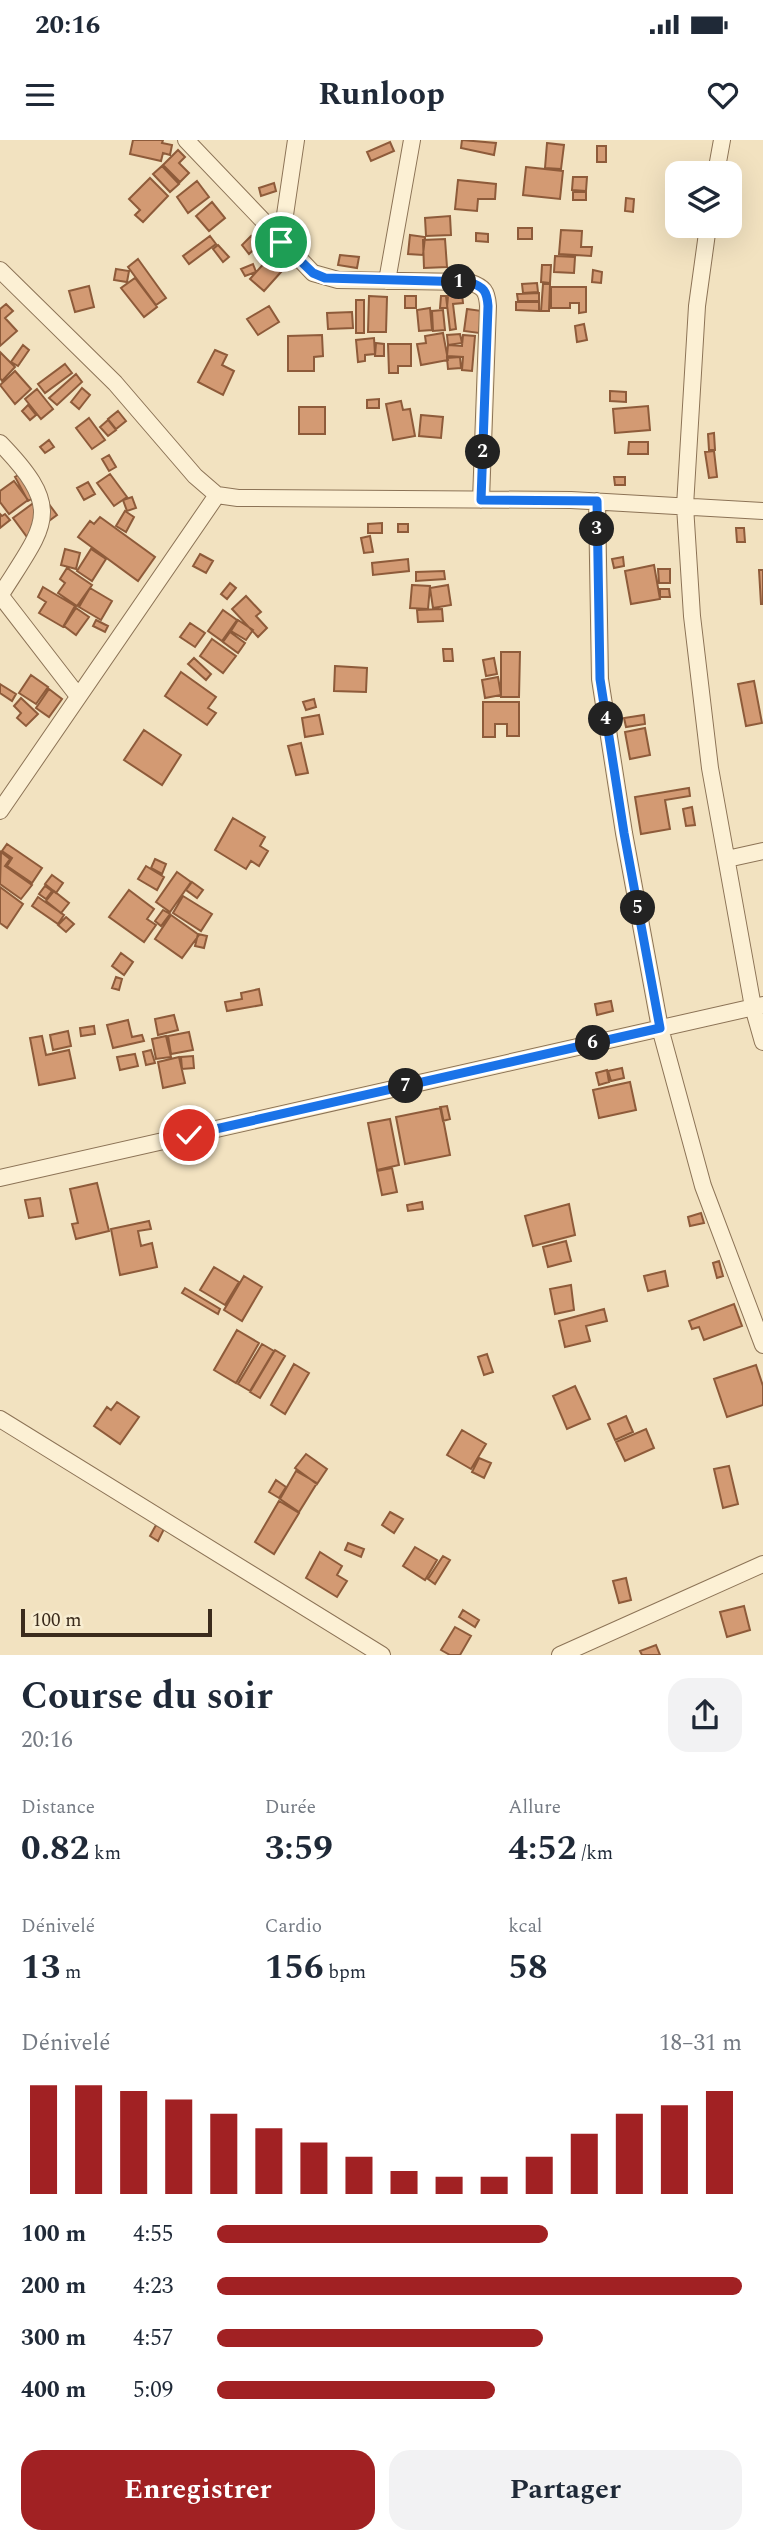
<!DOCTYPE html>
<html lang="fr">
<meta charset="utf-8">
<style>
:root{--surface:#fff;--page:#f2f2f3;--text:#1f2937;--muted:#747a83;--accent:#a12123}
body{margin:0;font-family:Spectral,serif;background:var(--page);color:var(--text);height:100vh;display:flex;flex-direction:column;font-size:26px;white-space:nowrap}
*{box-sizing:border-box;margin:0}
p{font-size:23px;color:var(--muted)}
.icon{flex:none;width:38px;height:38px;fill:none;stroke:currentColor;stroke-width:2;stroke-linecap:round;stroke-linejoin:round}
.map{position:relative;height:1515px;overflow:hidden}
.panel{display:flex;flex-direction:column;background:var(--surface);flex:1}
.panel>*{flex:none}
.fabs{position:absolute;left:665px;top:21px;display:grid;gap:14px}
.fabs a{display:grid;place-items:center;width:77px;height:77px;border-radius:14px;background:var(--surface);box-shadow:0 7px 28px #0002;font-size:35px}
.scale{position:absolute;left:21px;bottom:18px;width:191px;box-sizing:border-box;padding-left:7px;border:4px solid #3b2b1c;border-top:0;font-size:19px;line-height:24px;white-space:nowrap;color:#3b2b1c;-webkit-text-stroke:5px #f8edd1;paint-order:stroke}
.pin{position:absolute;display:grid;place-items:center;width:60px;height:60px;color:#fff;margin:-30px;border:4px solid #fff;border-radius:50%;box-shadow:0 2px 7px #0007}
.km{position:absolute;width:35px;height:35px;margin:-18px;border-radius:50%;background:#222;color:#fff;font-size:19px;line-height:35px;text-align:center}
.round{display:grid;place-items:center;flex:none;width:74px;height:74px;border-radius:21px;background:var(--page)}
.overview{display:flex;align-items:center;justify-content:space-between;height:119px;padding:0 21px}
h1{font-size:38px;font-weight:700;line-height:52px}
.figures{display:grid;grid-template-columns:repeat(3,1fr);gap:10px;height:119px;padding:7px 21px}
.figures div{display:grid;align-content:center}
.figures b{font-size:35px;font-weight:700}
.figures small{font-size:19px;font-weight:400}
.figures p{font-size:19px}
.chart{height:196px;padding:14px 21px}
.chart p{display:flex;justify-content:space-between}
.chart svg{width:100%;height:126px;margin-top:7px;stroke:var(--accent);stroke-width:6}
.action{display:flex;gap:14px;margin-top:auto;padding:14px 21px}
.action a{flex:1;height:80px;border-radius:21px;background:var(--accent);color:#fff;font-size:28px;font-weight:700;line-height:80px;text-align:center}
.action a+a{background:var(--page);color:var(--text)}
ul{padding:0 21px;list-style:none;font-size:23px}
li{display:grid;grid-template-columns:112px 84px 1fr;align-items:center;height:52px}
li i{height:18px;border-radius:9px;background:var(--accent)}
.status{display:flex;justify-content:space-between;align-items:center;height:49px;padding:0 35px;background:var(--surface);direction:ltr}
.status svg{height:19px;fill:currentColor}
header{display:flex;justify-content:space-between;align-items:center;height:91px;padding:0 21px;background:var(--surface);font-size:32px;font-weight:700}
.map>svg:first-child{display:block}
.building{fill:#d39a73;stroke:#8e5b3a;stroke-width:2}
.lines{fill:none;stroke-linecap:round;stroke-linejoin:round}
.minor-casing{stroke:#8c7356;stroke-width:18}
.minor{stroke:#fcf0d4;stroke-width:16}
.route-casing{stroke:#fff;stroke-width:14}
.route{stroke:#1a73e8;stroke-width:9}
</style>
<div class="status"><b>20:16</b><svg viewBox="0 0 49 12"><path d="M0 12V9h3v3zM5 12V6h3v6zM10 12V3h3v9zM15 12V0h3v12zM26 1h20v11H26zM47 4h2v5h-2z"/></svg></div>
<header><svg class="icon" aria-label="menu" viewBox="0 0 24 24"><path d="M4 6h16M4 12h16M4 18h16"/></svg>Runloop<svg class="icon" aria-label="heart" viewBox="0 0 24 24"><path d="M12 20l-8-8c-3-5 5-10 8-4 3-6 11-1 8 4z"/></svg></header>
<div class="map">
<svg width="763" height="1515" viewBox="0 0 763 1515">
<rect width="100%" height="100%" fill="#f2e2c0"/>
<path class="building" d="M133,0H163L162,3L172,5L170,15L163,13L161,21L130,14Z
M462,0L496,3L494,15L461,8Z
M390,2L394,11L371,21L367,12Z
M547,3L564,5L561,29L545,28Z
M597,6H606V22H597Z
M178,10L185,17L179,23L189,33L180,42L163,25Z
M162,26L179,44L170,52L153,34Z
M526,27L563,31L560,59L523,55Z
M573,37H587L586,51L572,50Z
M150,38L168,56L143,82L135,75L140,70L129,59Z
M458,40L496,44L495,59H478L477,71L455,69Z
M197,41L209,57L188,73L177,57Z
M274,43L276,51L261,56L259,48Z
M573,52H586V60H573Z
M626,58L634,59L633,72L625,71Z
M212,62L225,78L209,91L196,76Z
M450,76L451,95L426,96L425,78Z
M518,88H532V99H518Z
M561,90L582,91L581,107H592L591,116L559,114Z
M476,93L488,94V102L476,101Z
M410,95L425,97L423,115L408,114Z
M210,96L216,104L189,124L183,116Z
M251,96L259,105L249,114L242,105Z
M445,99L447,127L424,128L423,100Z
M218,105L229,117L223,122L213,109Z
M340,115L359,117L357,128L338,125Z
M555,116L575,117L574,133L554,132Z
M138,119L166,158L156,165L128,127Z
M267,120L281,132L264,151L250,139Z
M253,124L256,132L245,136L241,129Z
M542,125H551L550,143L541,142Z
M116,129L129,131L127,142L114,140Z
M593,130L602,132L601,143L592,142Z
M135,138L157,167L144,177L121,148Z
M537,143L538,152L523,153L522,144Z
M543,144H550L549,171H541Z
M89,146L94,167L75,172L69,151Z
M551,147H586V172L579,173V163H570V168H551Z
M539,153V161H518L517,154Z
M462,154L463,163L453,164L456,189L450,190L446,156Z
M369,156L387,157L386,192H368Z
M405,156H416V168H405Z
M441,156H448L447,168H440Z
M356,160H364V193H356Z
M516,162H539V171L516,170Z
M6,164L13,171L5,178L17,191L0,206V169Z
M269,166L279,182L258,195L247,179Z
M430,168L432,190L419,191L417,170Z
M467,169L482,171L479,193L464,191Z
M443,170L445,190L433,191L432,171Z
M352,172L353,188L328,189L327,173Z
M584,184L587,200L577,202L575,186Z
M443,193L448,220L421,225L417,204L426,203L425,196Z
M460,194L462,203L448,205L447,195Z
M322,195L323,216L314,217V231H288V196Z
M463,195L475,196L472,231L462,230L463,217L447,216L448,205L462,206Z
M374,198L375,214L365,215V221L358,222L356,200Z
M376,203L384,204V216H375Z
M388,204H411V226H398V233H389Z
M23,205L29,210L18,226L11,222Z
M215,210L227,215L222,225L234,231L223,255L198,242Z
M0,212L15,227L2,241L0,238Z
M460,217L461,228L448,229L447,218Z
M65,224L72,233L45,253L38,244Z
M15,231L31,249L15,264L0,245Z
M76,234L82,242L57,265L49,258Z
M82,248L90,255L79,269L71,262Z
M37,249L53,269L41,279L25,259Z
M610,251L626,252V262L610,261Z
M379,259V268H367V260Z
M401,261L403,270L410,269L415,296L393,300L386,264Z
M28,265L36,275L30,280L22,271Z
M648,266L650,290L615,293L613,269Z
M299,267H325V294H299Z
M118,271L126,281L116,289L108,279Z
M421,275L443,277L441,298L419,296Z
M89,278L105,300L92,309L76,288Z
M108,280L116,290L108,296L100,287Z
M714,293L715,310H709L708,294Z
M49,300L54,307L45,313L40,307Z
M629,302H648V314H628Z
M714,311L717,337L709,338L705,312Z
M109,315L116,327L109,331L102,319Z
M24,332L37,356L28,361L15,337Z
M110,334L127,357L114,366L97,343Z
M614,337H625V345H615Z
M14,341L28,360L9,374L0,362V351Z
M88,342L95,354L84,360L77,348Z
M43,356L57,375L27,397L13,378Z
M132,357L136,368L127,371L123,360Z
M125,371L134,377L126,392L116,386Z
M0,374L2,376L5,374L10,380L0,388Z
M100,377L155,417L138,441L78,397L90,381L94,384Z
M382,383V393H368V384Z
M398,384H408V392H398Z
M736,388H744L745,402H737Z
M370,396L373,412L364,413L361,398Z
M65,409L80,413L76,429L61,425Z
M91,409L106,419L92,441L77,431Z
M200,414L213,421L206,433L193,426Z
M623,417L624,426L614,428L612,419Z
M408,419L409,431L373,435L372,423Z
M654,425L660,459L631,464L625,431Z
M67,428L92,445L77,466L58,453L65,443L60,439Z
M658,429H670V443H659Z
M759,430H763V464H761Z
M444,431L445,439L416,441V432Z
M230,443L236,448L227,459L221,454Z
M412,445L430,446L428,469L410,468Z
M448,445L451,465L433,468L430,448Z
M43,447L75,466L63,487L39,473L46,462L38,457Z
M90,448L112,461L101,480L79,467Z
M660,449H669L670,457H660Z
M246,456L261,472L256,476L267,488L258,497L232,469Z
M76,468L89,477L76,495L64,486Z
M442,469L443,481L418,482L417,470Z
M223,470L237,480L222,501L208,491Z
M96,480L108,486L105,492L93,486Z
M238,480L253,490L246,500L231,491Z
M190,483L205,493L195,507L180,497Z
M230,492L245,503L238,513L223,502Z
M212,499L236,516L223,533L200,516Z
M443,509H452L453,521H444Z
M501,512H520L519,557H501Z
M194,518L211,534L206,540L188,524Z
M494,518L497,534L486,536L483,520Z
M335,526L367,528L366,552L334,551Z
M181,532L216,557L208,568L216,573L207,585L165,556Z
M31,535L48,547L36,564L19,553Z
M498,537L501,555L485,558L482,540Z
M754,541L762,583L746,586L738,544Z
M0,544L16,554L12,561L0,553Z
M49,549L62,559L49,577L36,568Z
M21,558L38,574L26,586L17,578L21,573L14,566Z
M314,559L316,567L306,570L303,562Z
M483,562H519V596H507V584H495V597H483Z
M319,575L323,594L305,597L302,578Z
M644,575L645,584L626,587L624,578Z
M645,588L650,615L630,619L625,592Z
M144,590L181,615L162,645L124,620Z
M301,603L308,633L296,635L288,606Z
M689,648L690,656L665,660L670,689L641,694L635,657Z
M692,667L695,685L686,686L683,669Z
M233,678L265,697L260,706L268,711L259,726L251,721L246,729L215,710Z
M7,704L42,728L32,743L7,726L12,718L2,711Z
M1,712L10,719L5,726L32,745L21,759L0,744Z
M155,719L166,724L162,734L151,728Z
M146,726L164,737L157,750L138,739Z
M177,732L191,742L170,772L156,762Z
M52,735L63,743L56,753L45,744Z
M192,742L203,750L197,758L186,750Z
M45,746L52,751L46,759L39,754Z
M0,747L23,764L7,788L0,783Z
M129,750L154,769L147,779L156,785L144,802L109,777Z
M54,751L69,763L61,773L46,761Z
M183,756L212,774L201,791L173,773Z
M38,757L64,775L58,784L32,766Z
M163,770L170,774L161,786L155,781Z
M171,775L199,795L182,818L155,799Z
M66,777L74,784L66,792L58,785Z
M198,794L207,796L204,808L195,806Z
M121,813L133,822L124,835L112,826Z
M116,837L122,839L119,850L112,848Z
M259,849L262,865L227,871L225,862L242,859L241,853Z
M611,861L613,871L597,875L595,864Z
M174,875L178,890L158,895L155,879Z
M128,880L132,897L142,895L144,901L113,908L107,885Z
M94,886L95,894L81,896L80,888Z
M68,891L71,906L53,910L50,895Z
M189,892L193,910L171,914L168,896Z
M42,896L46,915L69,910L75,938L39,945L30,898Z
M166,896L171,917L156,919L152,899Z
M151,910L155,923L146,925L143,912Z
M135,914L138,926L120,930L117,917Z
M193,916L194,928L182,929L181,917Z
M179,917L185,943L163,948L158,922Z
M622,928L624,938L611,941L608,931Z
M607,930L609,942L599,945L596,933Z
M630,942L636,970L599,978L593,950Z
M447,966L450,979L443,981L440,967Z
M441,968L450,1015L405,1024L396,977Z
M390,979L399,1025L377,1030L368,983Z
M392,1028L397,1052L382,1055L377,1031Z
M97,1043L109,1091L76,1099L72,1084L78,1083L70,1049Z
M40,1058L43,1076L29,1078L25,1060Z
M422,1062L423,1069L408,1071L407,1065Z
M569,1064L575,1095L533,1106L525,1076Z
M701,1073L704,1083L690,1086L688,1077Z
M149,1081L151,1089L138,1091L141,1106L152,1103L157,1127L120,1135L111,1089Z
M566,1101L571,1121L548,1127L543,1107Z
M719,1121L723,1136L717,1138L713,1123Z
M214,1127L239,1142L225,1165L200,1150Z
M665,1131L668,1146L648,1151L644,1136Z
M244,1136L262,1147L242,1181L224,1170Z
M571,1145L574,1170L555,1174L550,1149Z
M185,1148L220,1169L218,1174L182,1153Z
M734,1164L742,1186L704,1200L699,1187L692,1189L689,1181Z
M604,1169L607,1181L586,1186L590,1201L565,1207L559,1181Z
M237,1190L259,1203L236,1243L214,1230Z
M262,1204L274,1211L250,1251L238,1244Z
M275,1210L285,1216L260,1258L250,1252Z
M487,1214L493,1232L484,1235L478,1217Z
M294,1224L309,1233L285,1274L271,1265Z
M756,1225L763,1246V1265L727,1277L714,1239Z
M575,1246L590,1279L567,1289L553,1256Z
M117,1262L139,1277L120,1304L94,1286L107,1267L111,1270Z
M626,1276L633,1292L615,1300L608,1284Z
M646,1289L654,1308L625,1321L616,1302Z
M462,1290L486,1304L471,1329L447,1315Z
M306,1314L327,1329L317,1344L295,1328Z
M479,1318L491,1323L484,1338L472,1332Z
M729,1326L738,1364L723,1368L714,1329Z
M296,1331L317,1343L299,1372L280,1359Z
M276,1340L286,1347L279,1358L269,1352Z
M279,1361L299,1373L274,1414L255,1402Z
M390,1372L403,1379L394,1393L382,1385Z
M156,1385L164,1389L158,1401L150,1396Z
M348,1403L364,1409L361,1417L345,1410Z
M415,1407L437,1420L425,1440L403,1426Z
M320,1412L342,1426L337,1435L347,1441L337,1457L306,1438Z
M443,1416L450,1420L435,1444L428,1439Z
M626,1438L631,1460L619,1463L613,1441Z
M744,1466L750,1490L727,1497L720,1472Z
M463,1470L479,1480L475,1487L459,1477Z
M455,1487L471,1496L460,1515H450L441,1510Z
M656,1505L660,1515H642L640,1511Z"/>
<g class="lines">
<defs>
<path id="minor" d="M186,0L313,133L338,140L469,142C484,147 487,151 488,166L481,360
M716,33L722,0
M708,86L697,166L685,366L692,476L710,628L753,867L763,902
M281,102L296,0
M0,130L115,243L195,336L217,355L238,358L571,360L763,371
M387,141L412,0
M0,303C66,371 45,384 0,456
M597,361L600,539L624,693L660,888L703,1046L763,1205
M0,455L78,556
M0,671L217,355
M727,719L763,711
M0,1038L763,865
M0,1279L382,1515
M560,1515L763,1424"/>
</defs>
<use href="#minor" class="minor-casing"/>
<use href="#minor" class="minor"/>
</g>
<g class="lines">
<defs>
<path id="route" d="M189,995L660,888L624,693L600,539L597,361L481,360L488,166C487,151 484,147 469,142L325,138L313,133L281,102"/>
</defs>
<use href="#route" class="route-casing"/>
<use href="#route" class="route"/>
</g>
</svg>
<div class="fabs">
<a><svg class="icon" aria-label="layers" viewBox="0 0 24 24"><path d="M12 4l9 5-9 5-9-5zM3 14l9 5 9-5"/></svg></a>
</div>
<div class="scale">100 m</div>
<div class="pin" style="left:281px;top:102px;background:#1e9e55"><svg class="icon" aria-label="arrive" viewBox="0 0 24 24"><path d="M6 21V4h12l-3 4 3 4H6"/></svg></div>
<div class="pin" style="left:189px;top:995px;background:#d93025"><svg class="icon" aria-label="check" viewBox="0 0 24 24"><path d="M5 12l5 5 9-10"/></svg></div>
<b class="km" style="left:459px;top:142px">1</b>
<b class="km" style="left:483px;top:312px">2</b>
<b class="km" style="left:597px;top:389px">3</b>
<b class="km" style="left:606px;top:579px">4</b>
<b class="km" style="left:638px;top:768px">5</b>
<b class="km" style="left:593px;top:903px">6</b>
<b class="km" style="left:406px;top:946px">7</b>
</div>
<section class="panel">
<div class="overview"><div><h1>Course du soir</h1><p>20:16</p></div><a class="round"><svg class="icon" aria-label="share" viewBox="0 0 24 24"><path d="M12 15V3M7 8l5-5 5 5M5 13v7h14v-7"/></svg></a></div>
<div class="figures">
<div><p>Distance</p><b>0.82<small> km</small></b></div>
<div><p>Durée</p><b>3:59</b></div>
<div><p>Allure</p><b>4:52<small> /km</small></b></div>
</div>
<div class="figures">
<div><p>Dénivelé</p><b>13<small> m</small></b></div>
<div><p>Cardio</p><b>156<small> bpm</small></b></div>
<div><p>kcal</p><b>58</b></div>
</div>
<div class="chart"><p><span>Dénivelé</span>18–31 m</p>
<svg viewBox="0 0 160 44" preserveAspectRatio="none"><path d="M5 44V6M15 44V6M25 44V8M35 44V11M45 44V16M55 44V21M65 44V26M75 44V31M85 44V36M95 44V38M105 44V38M115 44V31M125 44V23M135 44V16M145 44V13M155 44V8"/></svg>
</div>
<ul>
<li><b>100 m</b>4:55<i style="width:63%"></i></li>
<li><b>200 m</b>4:23<i style="width:100%"></i></li>
<li><b>300 m</b>4:57<i style="width:62%"></i></li>
<li><b>400 m</b>5:09<i style="width:53%"></i></li>
</ul>
<div class="action"><a>Enregistrer</a><a>Partager</a></div>
</section>
